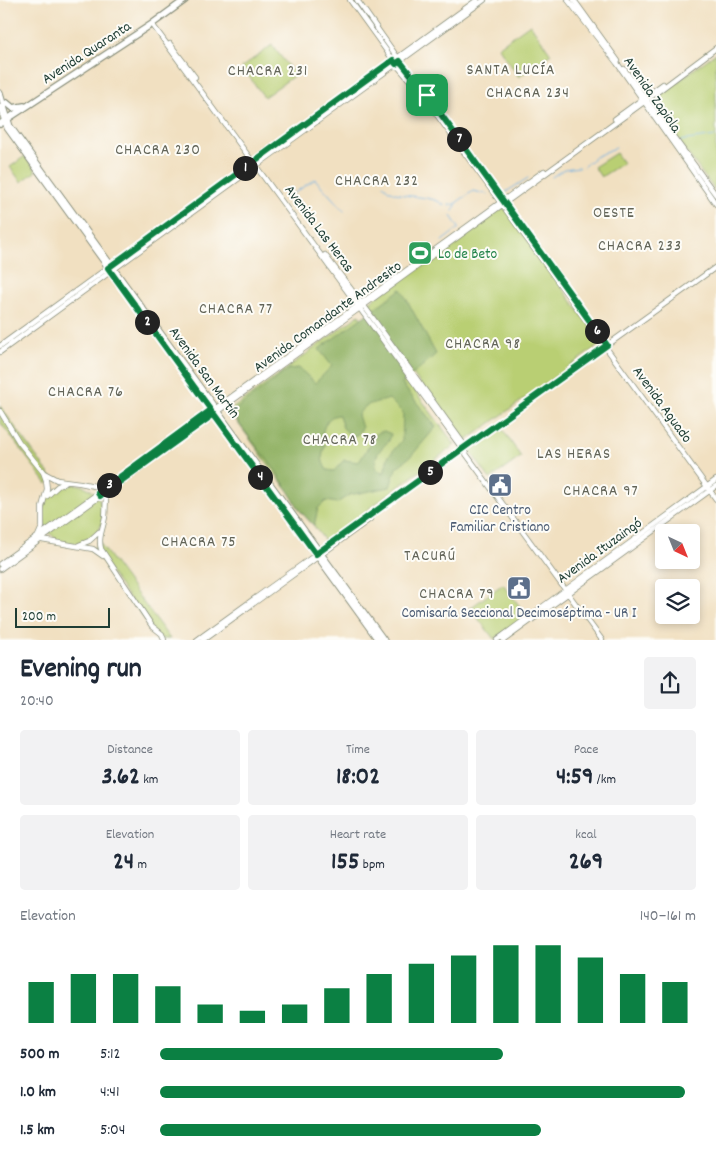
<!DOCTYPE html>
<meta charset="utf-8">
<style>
:root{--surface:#fff;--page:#f2f2f3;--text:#1f2937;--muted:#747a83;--accent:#0b8043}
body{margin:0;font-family:Dekko,sans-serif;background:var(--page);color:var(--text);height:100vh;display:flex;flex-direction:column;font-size:19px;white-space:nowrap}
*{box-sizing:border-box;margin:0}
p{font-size:16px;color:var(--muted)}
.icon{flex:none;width:28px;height:28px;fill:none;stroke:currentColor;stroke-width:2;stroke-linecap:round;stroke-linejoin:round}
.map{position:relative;height:640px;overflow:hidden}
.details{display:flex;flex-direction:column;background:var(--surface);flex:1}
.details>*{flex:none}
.needle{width:32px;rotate:137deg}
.controls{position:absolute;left:655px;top:524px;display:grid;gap:10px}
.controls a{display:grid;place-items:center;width:45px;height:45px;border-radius:5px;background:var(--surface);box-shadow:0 2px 8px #0003;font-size:25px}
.scale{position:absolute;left:15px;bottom:12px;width:95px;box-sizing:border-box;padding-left:5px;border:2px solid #1f3d34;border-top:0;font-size:14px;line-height:18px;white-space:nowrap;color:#1f3d34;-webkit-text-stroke:4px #fdfcf7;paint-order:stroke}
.pin{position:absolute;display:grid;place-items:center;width:42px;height:42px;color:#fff;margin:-21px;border-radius:10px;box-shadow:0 2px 8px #0006}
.km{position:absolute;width:25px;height:25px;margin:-12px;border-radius:50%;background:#222;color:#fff;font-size:14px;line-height:25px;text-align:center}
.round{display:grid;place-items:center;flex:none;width:52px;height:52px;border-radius:5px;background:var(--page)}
.summary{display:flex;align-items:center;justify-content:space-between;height:85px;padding:0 20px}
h1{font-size:28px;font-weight:800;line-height:38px}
.stats{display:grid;grid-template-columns:repeat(3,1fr);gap:8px;height:85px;padding:5px 20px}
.stats div{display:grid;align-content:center;border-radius:5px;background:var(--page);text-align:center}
.stats b{font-size:25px;font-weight:800}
.stats small{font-size:14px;font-weight:400}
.stats p{font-size:14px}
.chart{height:140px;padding:10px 20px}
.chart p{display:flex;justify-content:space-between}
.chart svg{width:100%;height:90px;margin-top:5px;stroke:var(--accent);stroke-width:6}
ul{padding:0 20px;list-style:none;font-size:16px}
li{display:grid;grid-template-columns:80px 60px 1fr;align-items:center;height:38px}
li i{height:12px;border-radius:6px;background:var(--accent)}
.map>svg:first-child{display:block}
.green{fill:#b9cf73;stroke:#6c8654}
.forest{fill:#92b265;stroke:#58784c;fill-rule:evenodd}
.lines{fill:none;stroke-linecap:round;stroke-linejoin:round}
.stream{stroke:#6fb0e3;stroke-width:1}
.secondary-casing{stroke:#888e7a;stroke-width:6}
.primary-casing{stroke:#888e7a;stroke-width:7}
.trunk-casing{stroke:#888e7a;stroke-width:8}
.secondary{stroke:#fff;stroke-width:4.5}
.primary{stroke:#fff;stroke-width:5}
.trunk{stroke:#fff;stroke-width:5.5}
.route-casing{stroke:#fff;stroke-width:10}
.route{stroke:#0b8043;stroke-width:6}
.labels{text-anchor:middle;stroke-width:4;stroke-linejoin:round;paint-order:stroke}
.street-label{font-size:15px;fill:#1f3d34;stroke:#fdfcf7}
.leisure-label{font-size:15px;fill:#27864d;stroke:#fdfcf7;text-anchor:start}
.service-label{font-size:15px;fill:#4e5e75;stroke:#fdfcf7}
.neighbourhood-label{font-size:16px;letter-spacing:1px;fill:#636559;stroke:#fdfcf7}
</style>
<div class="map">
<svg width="716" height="640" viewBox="0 0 716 640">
<rect width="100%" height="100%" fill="#fdfcf7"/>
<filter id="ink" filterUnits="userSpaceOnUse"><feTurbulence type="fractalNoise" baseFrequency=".02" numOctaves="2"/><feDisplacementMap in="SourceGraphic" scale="10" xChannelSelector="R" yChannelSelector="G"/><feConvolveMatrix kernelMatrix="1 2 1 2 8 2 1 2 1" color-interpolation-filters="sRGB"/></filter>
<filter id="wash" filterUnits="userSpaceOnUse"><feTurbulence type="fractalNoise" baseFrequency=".0096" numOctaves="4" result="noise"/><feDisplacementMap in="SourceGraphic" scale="20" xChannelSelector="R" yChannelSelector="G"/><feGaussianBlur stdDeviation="1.12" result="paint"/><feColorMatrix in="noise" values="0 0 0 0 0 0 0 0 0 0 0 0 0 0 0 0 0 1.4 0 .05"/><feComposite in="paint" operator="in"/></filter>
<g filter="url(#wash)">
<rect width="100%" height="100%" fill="#f1e0c1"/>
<path class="green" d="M530,24L551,54L519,77L498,47Z
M272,45L295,75L264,97L242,67Z
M716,53V192L650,102Z
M616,153L623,163L601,177L594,167Z
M25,156L35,169V172L21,182L10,167Z
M503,206L602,343L463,443L364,306Z
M359,315L455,445L325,541L229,411Z
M0,406L52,478L47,484L0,422Z
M501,427L521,457L490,479L469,450Z
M43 514a30 30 0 1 1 60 0a30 30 0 1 1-60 0Z
M99,542L170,639H159L93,549Z
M503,584L527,616L494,639L470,608Z"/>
<path class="forest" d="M401,289L436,354L402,384L436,427L412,455L396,468L390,487L349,495L337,503L326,501L318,508L314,526L301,512L276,471L240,425L232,412L289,369L299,368L315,383L332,366L319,349ZM389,399L403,413L402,440L388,457L384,473L376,469C373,456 380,449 389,441L391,434L384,431L377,433L359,462L344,460L334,471L327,470C320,460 322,454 326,444L320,445C323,433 323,416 339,415L343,428L352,437L358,434L362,428L358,415C366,401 376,404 389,399Z"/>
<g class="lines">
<path class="stream" d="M679,141L716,136
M584,166L595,157L616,147
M552,177L564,169L579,167
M383,185C385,186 387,189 389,190C403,199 433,194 444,205
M506,192L528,178
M290,196L315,179L344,211
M449,205H453L473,191L487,194
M453,211L457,203
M442,241L459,228L451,216"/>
</g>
</g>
<g filter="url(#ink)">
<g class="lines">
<defs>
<path id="secondary" d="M350,0L396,64L424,97L716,499
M357,0L400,61L427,95L491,184
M568,0L617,63L716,204
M574,0L618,61
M152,24L602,640
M170,44L195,77
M624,69L716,195
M615,119L663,84
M325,255L367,310L463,443V448
M0,346L477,0
M0,352L484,0
M0,411L19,442L43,472L46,480L47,489L42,507V527L38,536
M44,473L57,480L80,483L104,488
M107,492C105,500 106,508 105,517C103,529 98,537 101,549L152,626L162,634L164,640
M47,496L58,486L67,482
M42,540L93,549L103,556
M79,545L89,541L99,532
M0,564L544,171
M0,569L644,102L716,48
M197,640L716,267
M203,640L370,519
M497,640L716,480
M504,640L716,486"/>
<path id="primary" d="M0,93L10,126L384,640
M0,107L7,128L378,640"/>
<path id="trunk" d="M7,103L13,108L24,106
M0,124L152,24L185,0"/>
</defs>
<use href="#secondary" class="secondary-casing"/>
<use href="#primary" class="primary-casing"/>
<use href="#trunk" class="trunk-casing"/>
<use href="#secondary" class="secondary"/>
<use href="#primary" class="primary"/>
<use href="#trunk" class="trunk"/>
</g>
</g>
<g class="lines" filter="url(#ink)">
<defs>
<path id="route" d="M393,60L396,64L400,61L427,95L607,345L316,554L214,414L100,496L98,493L211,410L108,268Z"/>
</defs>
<use href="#route" class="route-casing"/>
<use href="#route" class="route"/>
</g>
<defs>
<symbol id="stadium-square" viewBox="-11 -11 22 22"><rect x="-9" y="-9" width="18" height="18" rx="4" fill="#2e9e5b" stroke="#fdfcf7"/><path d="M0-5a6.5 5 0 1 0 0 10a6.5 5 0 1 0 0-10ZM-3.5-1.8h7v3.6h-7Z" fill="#fff"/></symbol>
<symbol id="civic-square" viewBox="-11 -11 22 22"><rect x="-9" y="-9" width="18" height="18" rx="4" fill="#5c6f8a" stroke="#fdfcf7"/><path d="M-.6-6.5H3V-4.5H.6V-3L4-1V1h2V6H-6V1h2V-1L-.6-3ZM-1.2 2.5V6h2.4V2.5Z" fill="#fff"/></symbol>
</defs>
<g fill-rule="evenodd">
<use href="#stadium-square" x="406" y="239" width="28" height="28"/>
<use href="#civic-square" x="486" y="471" width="28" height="28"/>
<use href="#civic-square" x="505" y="574" width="28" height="28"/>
</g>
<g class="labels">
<g class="street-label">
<text transform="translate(86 52) rotate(-33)" y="5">Avenida Quaranta</text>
<text transform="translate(653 94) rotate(55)" y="5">Avenida Zapiola</text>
<text transform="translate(320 228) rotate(53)" y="5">Avenida Las Heras</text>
<text transform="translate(327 316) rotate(-36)" y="5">Avenida Comandante Andresito</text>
<text transform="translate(205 372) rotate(54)" y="5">Avenida San Martín</text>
<text transform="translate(663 404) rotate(54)" y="5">Avenida Aguado</text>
<text transform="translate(599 550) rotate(-36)" y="5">Avenida Ituzaingó</text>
</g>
<g class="leisure-label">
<text x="438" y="258">Lo de Beto</text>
</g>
<g class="service-label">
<text x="500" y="514">CIC Centro<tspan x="500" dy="17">Familiar Cristiano</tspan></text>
<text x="519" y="617">Comisaría Seccional Decimoséptima - UR I</text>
</g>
<g class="neighbourhood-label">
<text x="511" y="74">SANTA LUCÍA</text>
<text x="268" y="75">CHACRA 231</text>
<text x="528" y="97">CHACRA 234</text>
<text x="158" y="154">CHACRA 230</text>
<text x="377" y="185">CHACRA 232</text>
<text x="614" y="217">OESTE</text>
<text x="640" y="250">CHACRA 233</text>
<text x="236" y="313">CHACRA 77</text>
<text x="483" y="348">CHACRA 98</text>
<text x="86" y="396">CHACRA 76</text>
<text x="340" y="444">CHACRA 78</text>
<text x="574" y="458">LAS HERAS</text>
<text x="601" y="495">CHACRA 97</text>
<text x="199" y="546">CHACRA 75</text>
<text x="430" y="560">TACURÚ</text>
<text x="457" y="598">CHACRA 79</text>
</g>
</g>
</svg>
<div class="controls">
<a><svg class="needle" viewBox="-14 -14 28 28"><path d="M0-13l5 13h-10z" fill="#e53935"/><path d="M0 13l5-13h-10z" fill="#747a83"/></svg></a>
<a><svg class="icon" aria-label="layers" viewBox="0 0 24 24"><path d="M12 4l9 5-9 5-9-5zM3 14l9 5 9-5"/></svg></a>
</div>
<div class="scale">200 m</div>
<div class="pin" style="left:427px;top:95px;background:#1e9e55"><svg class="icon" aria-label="arrive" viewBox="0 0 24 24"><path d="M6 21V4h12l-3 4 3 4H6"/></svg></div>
<b class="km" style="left:245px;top:168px">1</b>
<b class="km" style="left:147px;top:322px">2</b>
<b class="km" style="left:109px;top:485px">3</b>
<b class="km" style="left:260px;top:477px">4</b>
<b class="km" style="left:430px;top:472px">5</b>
<b class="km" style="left:597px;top:331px">6</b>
<b class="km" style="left:459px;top:139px">7</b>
</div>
<section class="details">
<div class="summary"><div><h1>Evening run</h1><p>20:40</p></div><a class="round"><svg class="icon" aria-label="share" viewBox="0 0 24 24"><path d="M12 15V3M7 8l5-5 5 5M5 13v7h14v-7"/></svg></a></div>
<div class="stats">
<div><p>Distance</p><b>3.62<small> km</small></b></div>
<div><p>Time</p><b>18:02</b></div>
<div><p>Pace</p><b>4:59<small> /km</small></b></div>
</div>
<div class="stats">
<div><p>Elevation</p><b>24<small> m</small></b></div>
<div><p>Heart rate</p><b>155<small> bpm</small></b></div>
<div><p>kcal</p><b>269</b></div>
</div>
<div class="chart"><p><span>Elevation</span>140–161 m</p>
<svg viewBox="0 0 160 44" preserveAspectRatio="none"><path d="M5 44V24M15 44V20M25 44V20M35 44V26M45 44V35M55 44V38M65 44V35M75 44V27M85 44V20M95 44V15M105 44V11M115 44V6M125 44V6M135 44V12M145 44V20M155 44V24"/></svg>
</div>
<ul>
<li><b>500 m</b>5:12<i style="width:64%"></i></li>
<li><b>1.0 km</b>4:41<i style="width:98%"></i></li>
<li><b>1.5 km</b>5:04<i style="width:71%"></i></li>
</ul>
</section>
